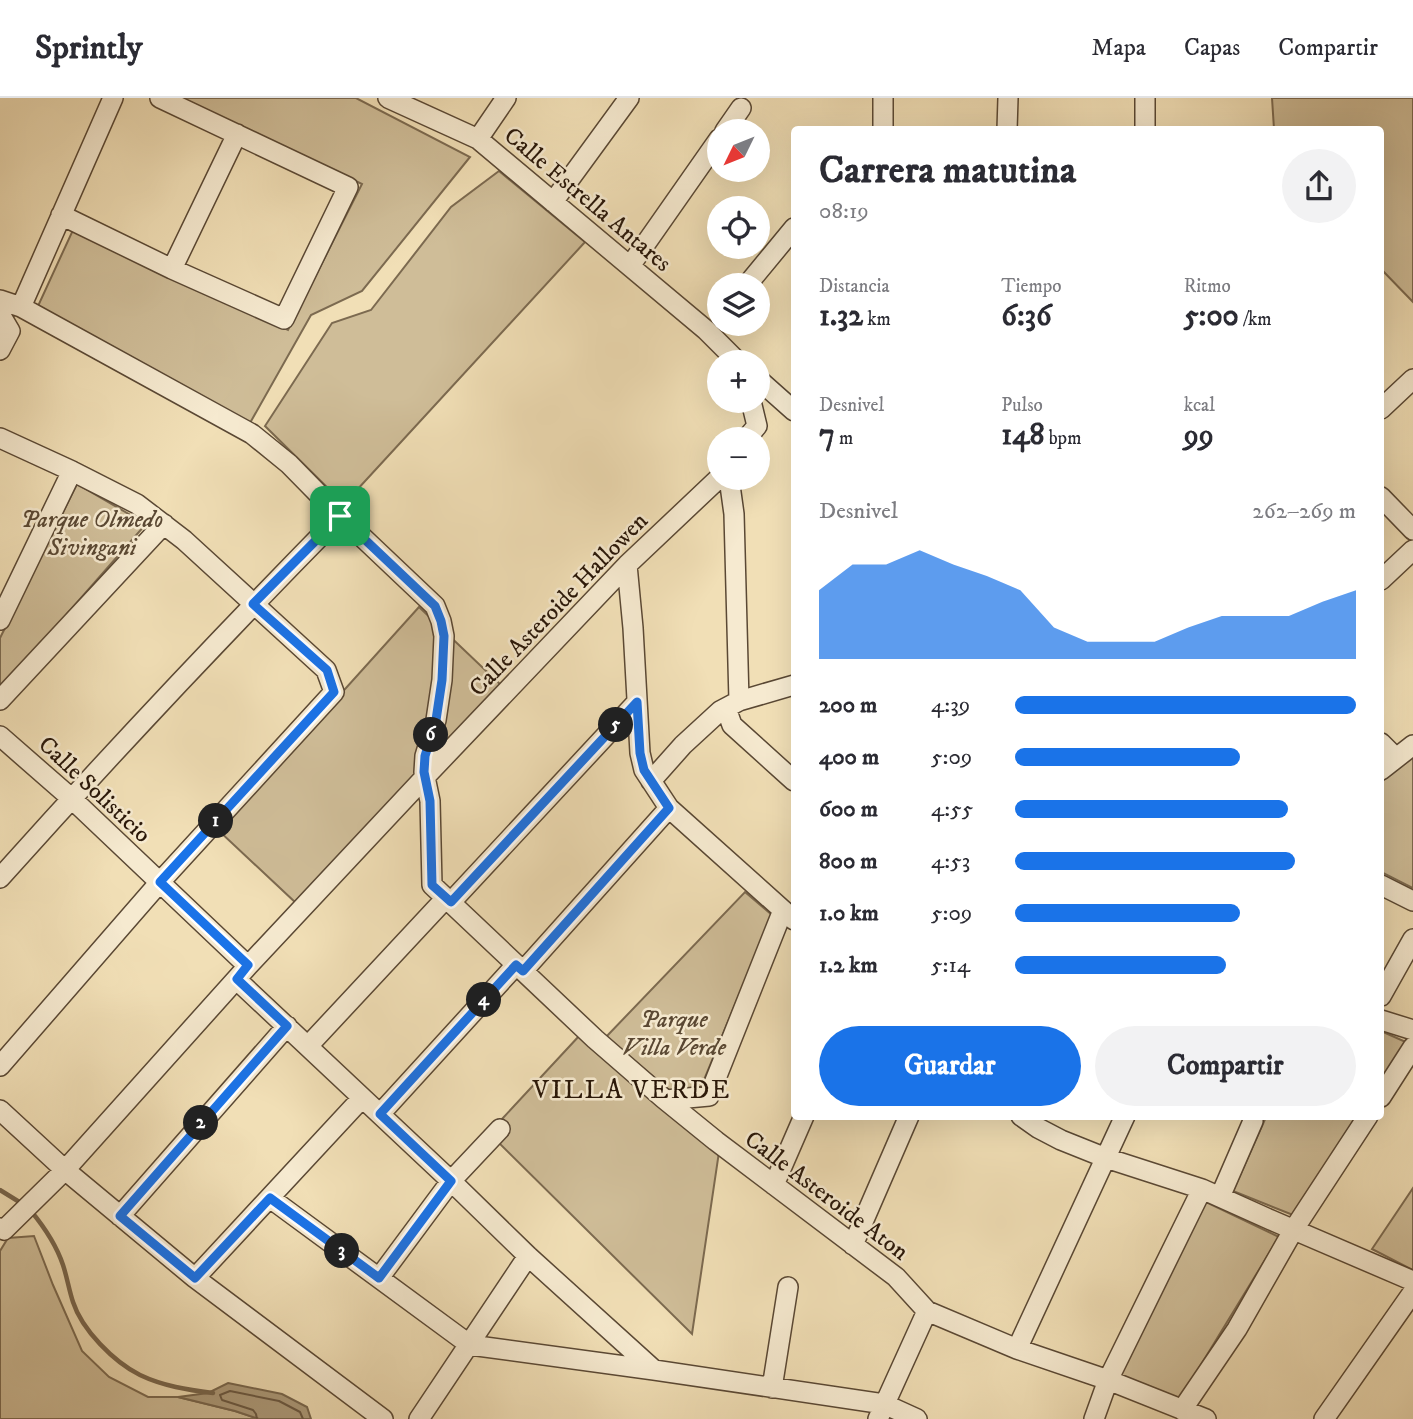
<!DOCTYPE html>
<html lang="es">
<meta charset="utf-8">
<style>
:root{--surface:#fff;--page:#f2f2f3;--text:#2b2b33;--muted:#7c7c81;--line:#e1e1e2;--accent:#1a73e8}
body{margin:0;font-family:"IM FELL DW Pica",serif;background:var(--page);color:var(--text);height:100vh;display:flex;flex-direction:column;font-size:26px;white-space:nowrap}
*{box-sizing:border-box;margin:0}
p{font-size:23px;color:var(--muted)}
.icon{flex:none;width:38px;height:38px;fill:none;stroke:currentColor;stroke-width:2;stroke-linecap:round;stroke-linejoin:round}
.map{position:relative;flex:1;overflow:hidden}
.drawer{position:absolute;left:791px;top:28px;width:593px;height:994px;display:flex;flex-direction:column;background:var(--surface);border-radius:7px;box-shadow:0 7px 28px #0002}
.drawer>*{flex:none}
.needle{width:46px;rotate:227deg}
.tools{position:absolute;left:707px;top:21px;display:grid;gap:14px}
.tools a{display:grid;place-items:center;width:63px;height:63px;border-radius:50%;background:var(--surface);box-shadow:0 7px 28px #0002;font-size:35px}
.pin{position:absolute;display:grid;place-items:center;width:60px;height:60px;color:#fff;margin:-30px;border-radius:14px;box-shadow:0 4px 10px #0006}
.km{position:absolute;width:35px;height:35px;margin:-18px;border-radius:50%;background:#222;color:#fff;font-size:19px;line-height:35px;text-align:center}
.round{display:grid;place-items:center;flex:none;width:74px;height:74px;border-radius:37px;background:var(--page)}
.summary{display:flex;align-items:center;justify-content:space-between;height:119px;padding:0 28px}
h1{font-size:38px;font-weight:800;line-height:52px}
.figures{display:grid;grid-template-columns:repeat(3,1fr);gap:10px;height:119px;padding:7px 28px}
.figures div{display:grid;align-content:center}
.figures b{font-size:30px;font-weight:800}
.figures small{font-size:19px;font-weight:400}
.figures p{font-size:19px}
.chart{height:196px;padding:14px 28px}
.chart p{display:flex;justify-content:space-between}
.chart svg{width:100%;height:126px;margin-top:7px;fill:var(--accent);opacity:.7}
.button{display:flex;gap:14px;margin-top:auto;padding:14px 28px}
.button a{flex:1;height:80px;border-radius:42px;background:var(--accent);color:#fff;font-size:28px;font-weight:800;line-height:80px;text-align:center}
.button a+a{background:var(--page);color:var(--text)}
ul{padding:0 28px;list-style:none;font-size:23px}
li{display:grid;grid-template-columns:112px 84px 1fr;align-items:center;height:52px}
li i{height:18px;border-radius:9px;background:var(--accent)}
header{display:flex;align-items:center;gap:42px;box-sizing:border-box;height:98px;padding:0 35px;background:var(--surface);border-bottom:2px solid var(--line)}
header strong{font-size:33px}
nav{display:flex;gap:38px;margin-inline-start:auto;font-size:24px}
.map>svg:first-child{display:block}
.green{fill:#cfbd98;stroke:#7c6a50;stroke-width:2}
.water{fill:#ad9b7b;stroke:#78664d;stroke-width:2}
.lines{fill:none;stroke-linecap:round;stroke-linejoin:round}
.shore{stroke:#6a5842;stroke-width:2}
.stream{stroke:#78664d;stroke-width:4.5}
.minor-casing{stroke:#5a4834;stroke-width:22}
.minor{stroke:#f6ead0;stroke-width:19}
.route-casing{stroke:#fff;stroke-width:14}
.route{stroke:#1a73e8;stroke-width:9}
.labels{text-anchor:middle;stroke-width:5;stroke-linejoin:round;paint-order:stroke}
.street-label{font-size:24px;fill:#281608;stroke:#f6ead0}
.park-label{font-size:24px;font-style:italic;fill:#5a4833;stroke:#f6ead0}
.neighbourhood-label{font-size:26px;letter-spacing:2px;fill:#281608;stroke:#f6ead0}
</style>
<header>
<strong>Sprintly</strong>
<nav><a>Mapa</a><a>Capas</a><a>Compartir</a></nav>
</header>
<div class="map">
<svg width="1413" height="1321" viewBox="0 0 1413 1321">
<rect width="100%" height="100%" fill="#f1dfb6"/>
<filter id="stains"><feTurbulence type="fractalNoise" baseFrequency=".00286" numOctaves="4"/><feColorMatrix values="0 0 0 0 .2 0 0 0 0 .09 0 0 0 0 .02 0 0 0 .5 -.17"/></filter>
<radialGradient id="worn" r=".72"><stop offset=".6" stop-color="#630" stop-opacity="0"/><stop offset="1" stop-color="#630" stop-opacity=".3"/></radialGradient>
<path class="green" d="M182,0H356L470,59L362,193L311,217L250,325L38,208L73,132L288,232L362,86Z
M1272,0H1413V204L1381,171V32L1274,31Z
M499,73L585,144L344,406L265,328L332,225L371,212L451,109Z
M77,386L146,426L0,592V540Z
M419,509L502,588L296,805L218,732Z
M1413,659V790L1381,774V684Z
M745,794L772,817L692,1011L606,939Z
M1381,933L1408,945L1381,986Z
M580,937L719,1054L692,1236L499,1045L502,1021Z
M1266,1019H1359L1293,1117L1233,1093Z
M1413,1090V1172L1372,1151Z
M1206,1104L1279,1139L1180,1301L1119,1278Z
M34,1138L53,1187L82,1253L109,1279L148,1299H178L235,1313L259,1321H0V1153L8,1140Z"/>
<path class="water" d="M228,1285L282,1296L307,1309L311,1321H259L235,1313L178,1299L208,1295Z"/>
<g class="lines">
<path class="shore" d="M257,1321L256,1316L253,1312L222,1302L220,1297L230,1293L279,1303L300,1314L303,1321"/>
<path class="stream" d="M0,1092L21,1105
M31,1113C45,1130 56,1146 63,1167C67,1179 69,1192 73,1204C82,1232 114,1264 140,1277C163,1288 188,1292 213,1295"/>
<defs>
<path id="minor" d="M388,0L478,41L706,232L738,264
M883,0V32
M1007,32L1008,0
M1145,32V0
M725,33L741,10
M478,41L506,0
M553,104L629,0
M61,117L172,171L284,221L348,89L160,0
M630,168L719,41
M172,171L237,36
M747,187L794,130
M0,202L21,209L252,336L289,366L340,418L435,508L441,523L444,538L442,582L436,622L425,658L424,674L430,703L432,787L595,941L663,1000L716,1043L896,1179L927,1213L1017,1251L1108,1282L1206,1321
M21,209L113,0
M0,216L10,233L0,252
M758,281L794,313
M1381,311L1413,281
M0,340L72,373L137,406L184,442L326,572L334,594L160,784L0,968
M746,341L757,328L751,303
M729,380L734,416L739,603
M1381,399L1413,432
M627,467L633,530L640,655L644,672L669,710L794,822
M1381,482L1413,452
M0,522L72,373
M0,602L164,426
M726,610L732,627L794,683
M0,638L71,700L248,868
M1381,645L1396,660
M1381,672L1413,647
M651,683L683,647L720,613L739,603L794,587
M0,780C110,657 224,536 340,418
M1381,787L1413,803
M451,804L637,604
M523,873L669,710
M237,882L451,1083L528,1158L654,1272
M1381,898L1413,841
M1381,922L1413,932
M308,948L446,800
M1381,999L1413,949
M666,1002L709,998L783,812
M0,1012L65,1072L195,1180L383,1321
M380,1016L516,867
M1021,1018L1038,1030L1061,1042L1106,1060L1202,1091L1271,1122L1413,1183
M774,1087L804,1018
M1220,1099L1253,1023
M270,1100L470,1247L654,1272L884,1306L917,1321
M120,1118L287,928
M0,1130L4,1132L65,1072L248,868L425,679L627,467L719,380
M853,1147L909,1018
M195,1180L362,1000
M379,1180L451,1083L500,1031
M1017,1251L1125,1018
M772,1290L788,1189
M1182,1312L1237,1231L1294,1131L1368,1018
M419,1321L528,1158
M878,1321L927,1213
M1094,1321L1108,1282L1202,1091
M1324,1321L1413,1194"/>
</defs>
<use href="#minor" class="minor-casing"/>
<use href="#minor" class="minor"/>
</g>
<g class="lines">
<defs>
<path id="route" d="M340,418L435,508L441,523L444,538L442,582L436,622L425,658L424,674L430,703L432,787L451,804L637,604L640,655L644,672L669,710L523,873L516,867L380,1016L451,1083L379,1180L270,1100L195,1180L120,1118L287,928L237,881L248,867L160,784L334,594L327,572L253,506Z"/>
</defs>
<use href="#route" class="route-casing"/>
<use href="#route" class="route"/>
</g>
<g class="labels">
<g class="street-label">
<text transform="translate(588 101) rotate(40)" y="8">Calle Estrella Antares</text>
<text transform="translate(558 506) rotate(-46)" y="8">Calle Asteroide Hallowen</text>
<text transform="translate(95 691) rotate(43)" y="8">Calle Solisticio</text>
<text transform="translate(827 1097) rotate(37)" y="8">Calle Asteroide Aton</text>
</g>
<g class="park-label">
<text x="92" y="429">Parque Olmedo<tspan x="92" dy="28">Sivingani</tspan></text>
<text x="674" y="929">Parque<tspan x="674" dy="28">Villa Verde</tspan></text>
</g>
<g class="neighbourhood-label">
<text x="632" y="1000">VILLA VERDE</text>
</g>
</g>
<rect width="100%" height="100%" filter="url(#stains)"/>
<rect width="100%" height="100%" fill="url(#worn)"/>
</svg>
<div class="tools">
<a><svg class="needle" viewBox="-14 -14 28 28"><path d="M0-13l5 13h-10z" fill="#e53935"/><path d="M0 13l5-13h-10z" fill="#7c7c81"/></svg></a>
<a><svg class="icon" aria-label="locate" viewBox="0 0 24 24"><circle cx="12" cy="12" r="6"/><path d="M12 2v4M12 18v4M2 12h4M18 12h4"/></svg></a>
<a><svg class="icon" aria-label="layers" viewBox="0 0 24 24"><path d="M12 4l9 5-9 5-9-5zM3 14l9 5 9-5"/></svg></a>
<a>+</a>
<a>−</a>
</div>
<div class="pin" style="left:340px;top:418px;background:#1e9e55"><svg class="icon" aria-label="arrive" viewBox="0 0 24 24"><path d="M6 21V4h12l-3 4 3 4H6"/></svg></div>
<b class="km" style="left:216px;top:723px">1</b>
<b class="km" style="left:201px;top:1025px">2</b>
<b class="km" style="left:342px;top:1153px">3</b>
<b class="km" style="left:484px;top:902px">4</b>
<b class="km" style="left:616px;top:627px">5</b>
<b class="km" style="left:431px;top:637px">6</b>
<section class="drawer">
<div class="summary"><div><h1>Carrera matutina</h1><p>08:19</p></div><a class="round"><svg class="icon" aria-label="share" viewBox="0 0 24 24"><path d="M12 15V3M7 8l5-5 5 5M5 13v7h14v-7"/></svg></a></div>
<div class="figures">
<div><p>Distancia</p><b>1.32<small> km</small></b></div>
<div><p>Tiempo</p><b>6:36</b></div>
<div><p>Ritmo</p><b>5:00<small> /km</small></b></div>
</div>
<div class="figures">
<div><p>Desnivel</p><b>7<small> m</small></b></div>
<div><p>Pulso</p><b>148<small> bpm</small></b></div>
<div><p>kcal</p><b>99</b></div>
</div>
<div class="chart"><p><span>Desnivel</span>262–269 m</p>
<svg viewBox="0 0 160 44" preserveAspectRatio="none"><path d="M0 44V20L10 11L20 11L30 6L40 11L50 15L60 20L70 33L80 38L90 38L100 38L110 33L120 29L130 29L140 29L150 24L160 20V44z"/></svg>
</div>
<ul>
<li><b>200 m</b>4:39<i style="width:100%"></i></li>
<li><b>400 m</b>5:09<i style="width:66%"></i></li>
<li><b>600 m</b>4:55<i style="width:80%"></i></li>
<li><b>800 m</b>4:53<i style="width:82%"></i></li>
<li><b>1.0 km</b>5:09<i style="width:66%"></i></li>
<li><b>1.2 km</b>5:14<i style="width:62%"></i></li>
</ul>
<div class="button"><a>Guardar</a><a>Compartir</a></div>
</section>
</div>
